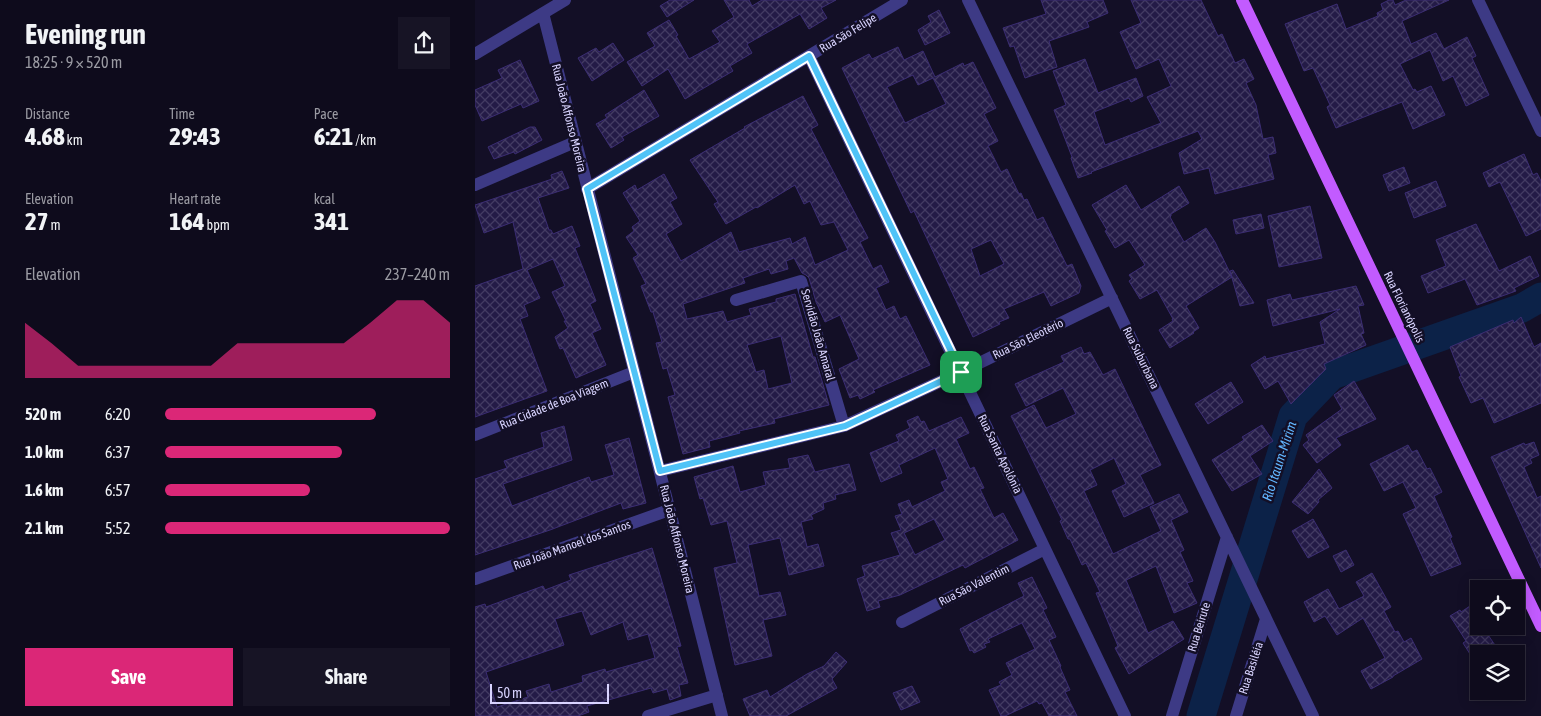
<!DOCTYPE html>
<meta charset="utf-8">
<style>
:root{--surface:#0e0b1c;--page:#171425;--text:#f1f3f6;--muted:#9b9ba3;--line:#2e2b3b;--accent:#db2777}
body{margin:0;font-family:"Asap Condensed",sans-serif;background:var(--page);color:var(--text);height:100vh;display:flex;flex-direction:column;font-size:19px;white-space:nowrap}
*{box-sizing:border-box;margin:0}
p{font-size:16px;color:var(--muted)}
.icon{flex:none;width:28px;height:28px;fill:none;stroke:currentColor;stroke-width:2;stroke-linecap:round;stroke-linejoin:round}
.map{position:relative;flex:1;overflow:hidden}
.side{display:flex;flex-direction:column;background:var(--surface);width:475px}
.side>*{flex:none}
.controls{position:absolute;left:995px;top:580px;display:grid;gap:10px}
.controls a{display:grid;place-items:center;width:55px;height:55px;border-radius:0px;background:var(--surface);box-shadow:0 2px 12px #0003,0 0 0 1px var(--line);font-size:25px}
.scale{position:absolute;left:15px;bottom:12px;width:119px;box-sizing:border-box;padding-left:5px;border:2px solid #d9d4ff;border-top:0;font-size:14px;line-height:18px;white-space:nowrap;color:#d9d4ff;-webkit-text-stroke:4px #130f26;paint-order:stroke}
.pin{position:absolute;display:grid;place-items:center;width:42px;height:42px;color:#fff;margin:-21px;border-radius:10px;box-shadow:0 2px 8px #0006}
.round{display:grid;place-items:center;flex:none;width:52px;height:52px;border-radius:0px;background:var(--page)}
.headline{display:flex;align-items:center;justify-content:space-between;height:85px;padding:0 25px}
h1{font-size:28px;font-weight:700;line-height:38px}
.stats{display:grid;grid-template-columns:repeat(3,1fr);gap:8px;height:85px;padding:5px 25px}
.stats div{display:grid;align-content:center}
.stats b{font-size:25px;font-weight:700}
.stats small{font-size:14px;font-weight:400}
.stats p{font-size:14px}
.chart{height:140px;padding:10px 25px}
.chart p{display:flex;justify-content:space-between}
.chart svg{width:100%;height:90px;margin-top:5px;fill:var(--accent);opacity:.7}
.primary-button{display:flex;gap:10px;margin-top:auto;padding:10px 25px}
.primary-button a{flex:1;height:58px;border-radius:0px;background:var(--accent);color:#fff;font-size:20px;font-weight:700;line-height:58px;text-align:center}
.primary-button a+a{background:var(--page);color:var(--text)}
ul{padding:0 25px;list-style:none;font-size:16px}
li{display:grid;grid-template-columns:80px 60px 1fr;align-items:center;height:38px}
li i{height:12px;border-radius:6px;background:var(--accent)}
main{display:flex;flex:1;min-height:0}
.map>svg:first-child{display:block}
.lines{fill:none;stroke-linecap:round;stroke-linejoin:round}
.river{stroke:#0c2248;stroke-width:29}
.building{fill:url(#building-cross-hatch);stroke:#3b2d73;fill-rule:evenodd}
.minor{stroke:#3d3a85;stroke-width:12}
.major{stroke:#c25bff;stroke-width:12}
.route-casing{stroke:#fff;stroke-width:10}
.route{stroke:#4fc3f7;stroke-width:6}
.labels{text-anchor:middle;stroke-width:5;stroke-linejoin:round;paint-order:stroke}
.street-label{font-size:12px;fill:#d9d4ff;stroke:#130f26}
.water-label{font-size:14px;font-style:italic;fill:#62b6ff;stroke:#130f26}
</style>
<main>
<section class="side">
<div class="headline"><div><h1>Evening run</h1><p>18:25 · 9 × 520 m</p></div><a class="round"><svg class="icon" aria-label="share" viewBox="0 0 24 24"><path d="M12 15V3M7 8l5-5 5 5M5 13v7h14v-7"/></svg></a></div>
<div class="stats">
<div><p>Distance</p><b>4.68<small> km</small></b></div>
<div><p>Time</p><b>29:43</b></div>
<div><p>Pace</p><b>6:21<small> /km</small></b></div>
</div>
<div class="stats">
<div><p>Elevation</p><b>27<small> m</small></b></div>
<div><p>Heart rate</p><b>164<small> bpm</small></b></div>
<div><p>kcal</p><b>341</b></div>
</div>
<div class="chart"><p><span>Elevation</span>237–240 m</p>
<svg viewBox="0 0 160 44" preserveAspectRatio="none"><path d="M0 44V17L10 27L20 38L30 38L40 38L50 38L60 38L70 38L80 27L90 27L100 27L110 27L120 27L130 17L140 6L150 6L160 17V44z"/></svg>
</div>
<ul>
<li><b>520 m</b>6:20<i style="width:74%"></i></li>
<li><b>1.0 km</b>6:37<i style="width:62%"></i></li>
<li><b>1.6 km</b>6:57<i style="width:51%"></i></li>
<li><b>2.1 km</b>5:52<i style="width:100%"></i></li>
</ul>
<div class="primary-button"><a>Save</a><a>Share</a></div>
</section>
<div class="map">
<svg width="1066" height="716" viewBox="0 0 1066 716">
<defs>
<pattern id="building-cross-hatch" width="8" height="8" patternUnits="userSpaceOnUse" patternTransform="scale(1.25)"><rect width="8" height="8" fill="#241b47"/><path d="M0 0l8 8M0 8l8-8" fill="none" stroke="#433b63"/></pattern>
</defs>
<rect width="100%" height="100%" fill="#130f26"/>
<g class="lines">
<path class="river" d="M726,716L818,416L857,375L1047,308L1066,297"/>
</g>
<path class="building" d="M195,0H219L192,17L185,6Z
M249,0H274L277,6L287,0H361L346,8L352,18L334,29L325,14L272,44L277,53L255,66L258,71L210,99L193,69L167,86L152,62L180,46L172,33L194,20L203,35L201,36L214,59L245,42L237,31L259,17Z
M566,0H628L633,13L612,22L614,27L574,41L582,67L550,78L539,46L535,47L528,28L571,14Z
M656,0H726L743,36L747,34L760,63L769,59L779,79L771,83L781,105L788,139L798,137L801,153L793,155L799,179L740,194L734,168L709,174L704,153L727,139L723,131L616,172L617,173L603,178L596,158L597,157L579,110L591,105L578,71L610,59L623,93L661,78L668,96L656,102L654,98L619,112L630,145L686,123L672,97L696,86L684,59L661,69L645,32L666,23Z
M914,0H918L920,5L931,0H974L927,21L936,44L961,33L969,49L992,37L1001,56L997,58L1014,95L991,106L978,76L968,81L955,50L925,64L938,90L940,89L942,92L956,86L970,115L938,129L927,102L861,128L852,107L855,105L838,68L829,71L810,24L862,4L871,29L903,16L902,13L908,10L906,4Z
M464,10L475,33L450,45L443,30L456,22L453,16Z
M138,43L149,60L117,81L103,58L121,48L124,52Z
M423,47L429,60L448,51L460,77L488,63L489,66L498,62L521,108L509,114L523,141L513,146L526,172L532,169L544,194L546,193L549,200L552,199L562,220L568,217L592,266L597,264L606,286L604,293L576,306L569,292L529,309L534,318L524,322L525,324L498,337L439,211L436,213L367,68L394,54L397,59ZM438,75L443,85L458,78L471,104L430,123L412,87ZM516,240L529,264L505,276L496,249Z
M45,60L64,101L48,108L46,104L7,121L0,105V90L27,78L23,70Z
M169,90L184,116L147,137L149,140L136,148L121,124L132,118L130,115Z
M328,96L343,125L336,129L393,238L385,242L398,269L406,265L414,282L401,288L411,310L419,306L425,319L431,316L455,365L398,390L400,392L385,399L383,395L375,398L364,369L384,359L365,315L350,322L341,302L334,278L331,275L327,273L319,258L311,261L313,269L296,274L294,269L268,278L270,283L208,304L212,319L248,311L252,322L276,315L274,309L301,302V299L320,294L338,357H340L354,405L299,419L300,423L264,431L265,433L234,441L235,447L208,454L193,397L200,395L192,368L188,369L181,343L187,342L178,312H176L166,286L171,284L158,258L163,255L151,237L159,231L157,227L165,221L148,193L160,185L162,190L189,174L202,198L195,202L207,224L191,234L206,261L256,232L264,252L315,238L317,244L330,237L340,265L373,250L359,222L346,225L335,201L329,204L320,185L282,208L281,207L251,224L239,204L243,202L215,160L270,128L269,127ZM306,336L317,383L293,389L289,370L281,372L272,345Z
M55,127H60L67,140L40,154L39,152L19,159L13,147Z
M1049,154L1058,175L1062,173L1066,181V229L1051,236L1025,182L1014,187L1008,173Z
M929,167L935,183L914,191L908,175Z
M87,171L94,188L63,198L74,230H76L78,234L97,226L105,246L100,248L121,301L115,304L126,329L117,333L131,365L101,378L88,348L85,349L80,337L93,328L89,321H91L77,292L90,286L78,259L52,270L65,298L49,305L53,316L45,319L72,391L0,417V286L48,269L38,222L9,233L0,205L77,179L76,175Z
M961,181L971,206L939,218L930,193Z
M651,185L666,210L704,186L714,203L696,214V216L695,217L709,242L731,228L740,242L757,277L711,306L724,328L718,332L719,333L695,348L684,330L698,321L697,319H698L682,290L665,299L654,281L657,279L654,275L670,265L654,240L640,248L630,231L632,230L617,205Z
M835,206L847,258L804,267L793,216Z
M786,214L789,228L761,234L758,220Z
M1001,224L1024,271L1055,256L1064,276L1039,288L1041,291L1002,305L990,279L953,293L946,276L971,266L961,240Z
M758,270L779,303L765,306L755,271Z
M881,286L889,305L883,306L889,333L886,334L891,345L849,364L851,369L816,404L803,381L790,389L776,365L790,356L791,359L850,344L845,322L865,309L798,326L792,300L815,294L817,300Z
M1046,317L1059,347L1066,343V403L1019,423L1008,398L996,403L984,377L986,376L975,347L1038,320L1039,323Z
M606,347L609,354L615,352L628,375L640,369L686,465L665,475L679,503L649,517L637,491L651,484L639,458L615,470L622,485L609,491L638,554L686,531L675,507L704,494L713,512L696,520L709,550L705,552L718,581L712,583L722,603L699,613L681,566L651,580L673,633L698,621L709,639L654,674L640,648L643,646L621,593L625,592L611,563L607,565L595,539H593L585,521L587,520L536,416L559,405L571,428L601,414L588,388L551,406L540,384L589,362L586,356Z
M879,381L901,419L861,438L866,445L842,463L828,445L834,440L831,435L867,409L859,395Z
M756,382L768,402L733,424L720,404Z
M443,416L446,422L449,421L454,431L486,417L494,433L481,439L495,469L499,467L509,488L505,489L519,518L528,513L543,540L490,568L488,565L425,595L403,601L405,607L392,611L382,579L390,576L387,566L425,555L416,533L426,530L420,516L427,514L423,504L434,500L437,507L470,491L466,482L473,479L460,448L424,465L427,473L406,482L395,453L424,441L421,435L435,428L432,421ZM459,519L470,540L440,555L429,533Z
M787,425L798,441L775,456L787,474L757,491L737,460L769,440L767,437Z
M89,426L97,460L28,484L37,506L114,477L116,482L139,475L130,445L154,438L171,503L148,509L146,503L75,530L0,555V479L32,468L29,461L69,447L66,433Z
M1059,442L1064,455L1055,459L1057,463L1049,467L1062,498L1066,496V568L1016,457L1049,443L1050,445Z
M933,445L937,452L942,450L952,469L955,468L967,492L959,496L977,537L975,538L986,564L956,576L928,514L941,508L928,482L909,491L895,464Z
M333,455L340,472L374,464L381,490L360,495L361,499L348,503L349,509L336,515L338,519L326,522L332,547L343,544L349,566L314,575L305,538L273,545L284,596L305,592L311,615L288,620L297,656L260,665L239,568L262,563L252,521L236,525L228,498L225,499L219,477L258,466L265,492L291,485L288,472L315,468L313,459Z
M844,469L857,488L843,500L844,502L833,514L817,502Z
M838,519L854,547L833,558L817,531Z
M177,548L206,646L202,647L213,683L204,685L206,696L195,700L192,689L178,693L176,688L112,706L114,712L103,716H0V607L10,604L11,607L68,586L70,590L96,580L94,575ZM107,611L116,635L148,622L153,640L173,634L180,658L131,672L130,669L107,676L108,682L76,692L74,684L51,691L53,697L22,707L11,672L89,645L80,619Z
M871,550L879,565L866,572L858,556Z
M897,573L916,607L909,611L920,632L923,631L929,642L936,638L947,659L918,676V677L896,689L886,671L910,658L888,618L862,635L850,616L839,622L829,602L853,589L864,609L889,596L881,582Z
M557,577L572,608L568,610L581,637L574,640L586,666L585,667L595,690L590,692L602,716H574L567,703L564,704L562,701L530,716H526L514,690L526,685L524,682L537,675L531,663L560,649L547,623L513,639L515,642L509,644L511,647L499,653L497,650L495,651L485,629L549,596L543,583Z
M1004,600V626H1007L1026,654H995L988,643L991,641L975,616L985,610L986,612Z
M361,652L372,662L357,679L362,688L311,716H275L268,699L292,690L295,697L332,674L349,666Z
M437,686L445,702L426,710L418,693Z"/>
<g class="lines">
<path class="minor" d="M493,0L838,716
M1003,0L1066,131
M68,13L247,716
M0,54L90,0
M334,56L650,716
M0,185L100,142
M112,189L427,0
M261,300L326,281L369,426
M0,435L159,372
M185,471L369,426L486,372L637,298
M0,579L194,510
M427,622L570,549
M173,716L242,695
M697,716L752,537
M761,716L791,619"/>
<path class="major" d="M767,0L1066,626"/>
</g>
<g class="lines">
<defs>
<path id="route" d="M334,56L486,372L370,426L185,471L112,189Z"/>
</defs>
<use href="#route" class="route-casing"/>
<use href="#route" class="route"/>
</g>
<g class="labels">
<g class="street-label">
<text transform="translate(373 33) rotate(-31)" y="4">Rua São Felipe</text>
<text transform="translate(94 118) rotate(76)" y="4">Rua João Affonso Moreira</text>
<text transform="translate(929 307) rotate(64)" y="4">Rua Florianópolis</text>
<text transform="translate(343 335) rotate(74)" y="4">Servidão João Amaral</text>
<text transform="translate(553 339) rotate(-26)" y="4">Rua São Eleotério</text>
<text transform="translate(666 358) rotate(64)" y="4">Rua Suburbana</text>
<text transform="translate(79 404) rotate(-22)" y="4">Rua Cidade de Boa Viagem</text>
<text transform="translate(525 454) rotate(64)" y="4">Rua Santa Apolônia</text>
<text transform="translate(202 539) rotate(76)" y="4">Rua João Affonso Moreira</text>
<text transform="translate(97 545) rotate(-20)" y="4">Rua João Manoel dos Santos</text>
<text transform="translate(499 585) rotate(-27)" y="4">Rua São Valentim</text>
<text transform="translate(724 627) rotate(-73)" y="4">Rua Beirute</text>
<text transform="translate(776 668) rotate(-72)" y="4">Rua Basiléia</text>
</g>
<g class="water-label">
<text transform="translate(804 461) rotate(-72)" y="5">Rio Itaum-Mirim</text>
</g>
</g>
</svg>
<div class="controls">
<a><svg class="icon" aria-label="locate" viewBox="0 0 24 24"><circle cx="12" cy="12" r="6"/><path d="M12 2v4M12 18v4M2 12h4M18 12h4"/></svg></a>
<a><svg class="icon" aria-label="layers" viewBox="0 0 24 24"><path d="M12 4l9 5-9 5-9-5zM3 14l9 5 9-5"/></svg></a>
</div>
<div class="scale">50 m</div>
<div class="pin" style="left:486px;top:372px;background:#1e9e55"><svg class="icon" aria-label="arrive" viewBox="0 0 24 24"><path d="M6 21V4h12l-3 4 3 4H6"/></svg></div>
</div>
</main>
